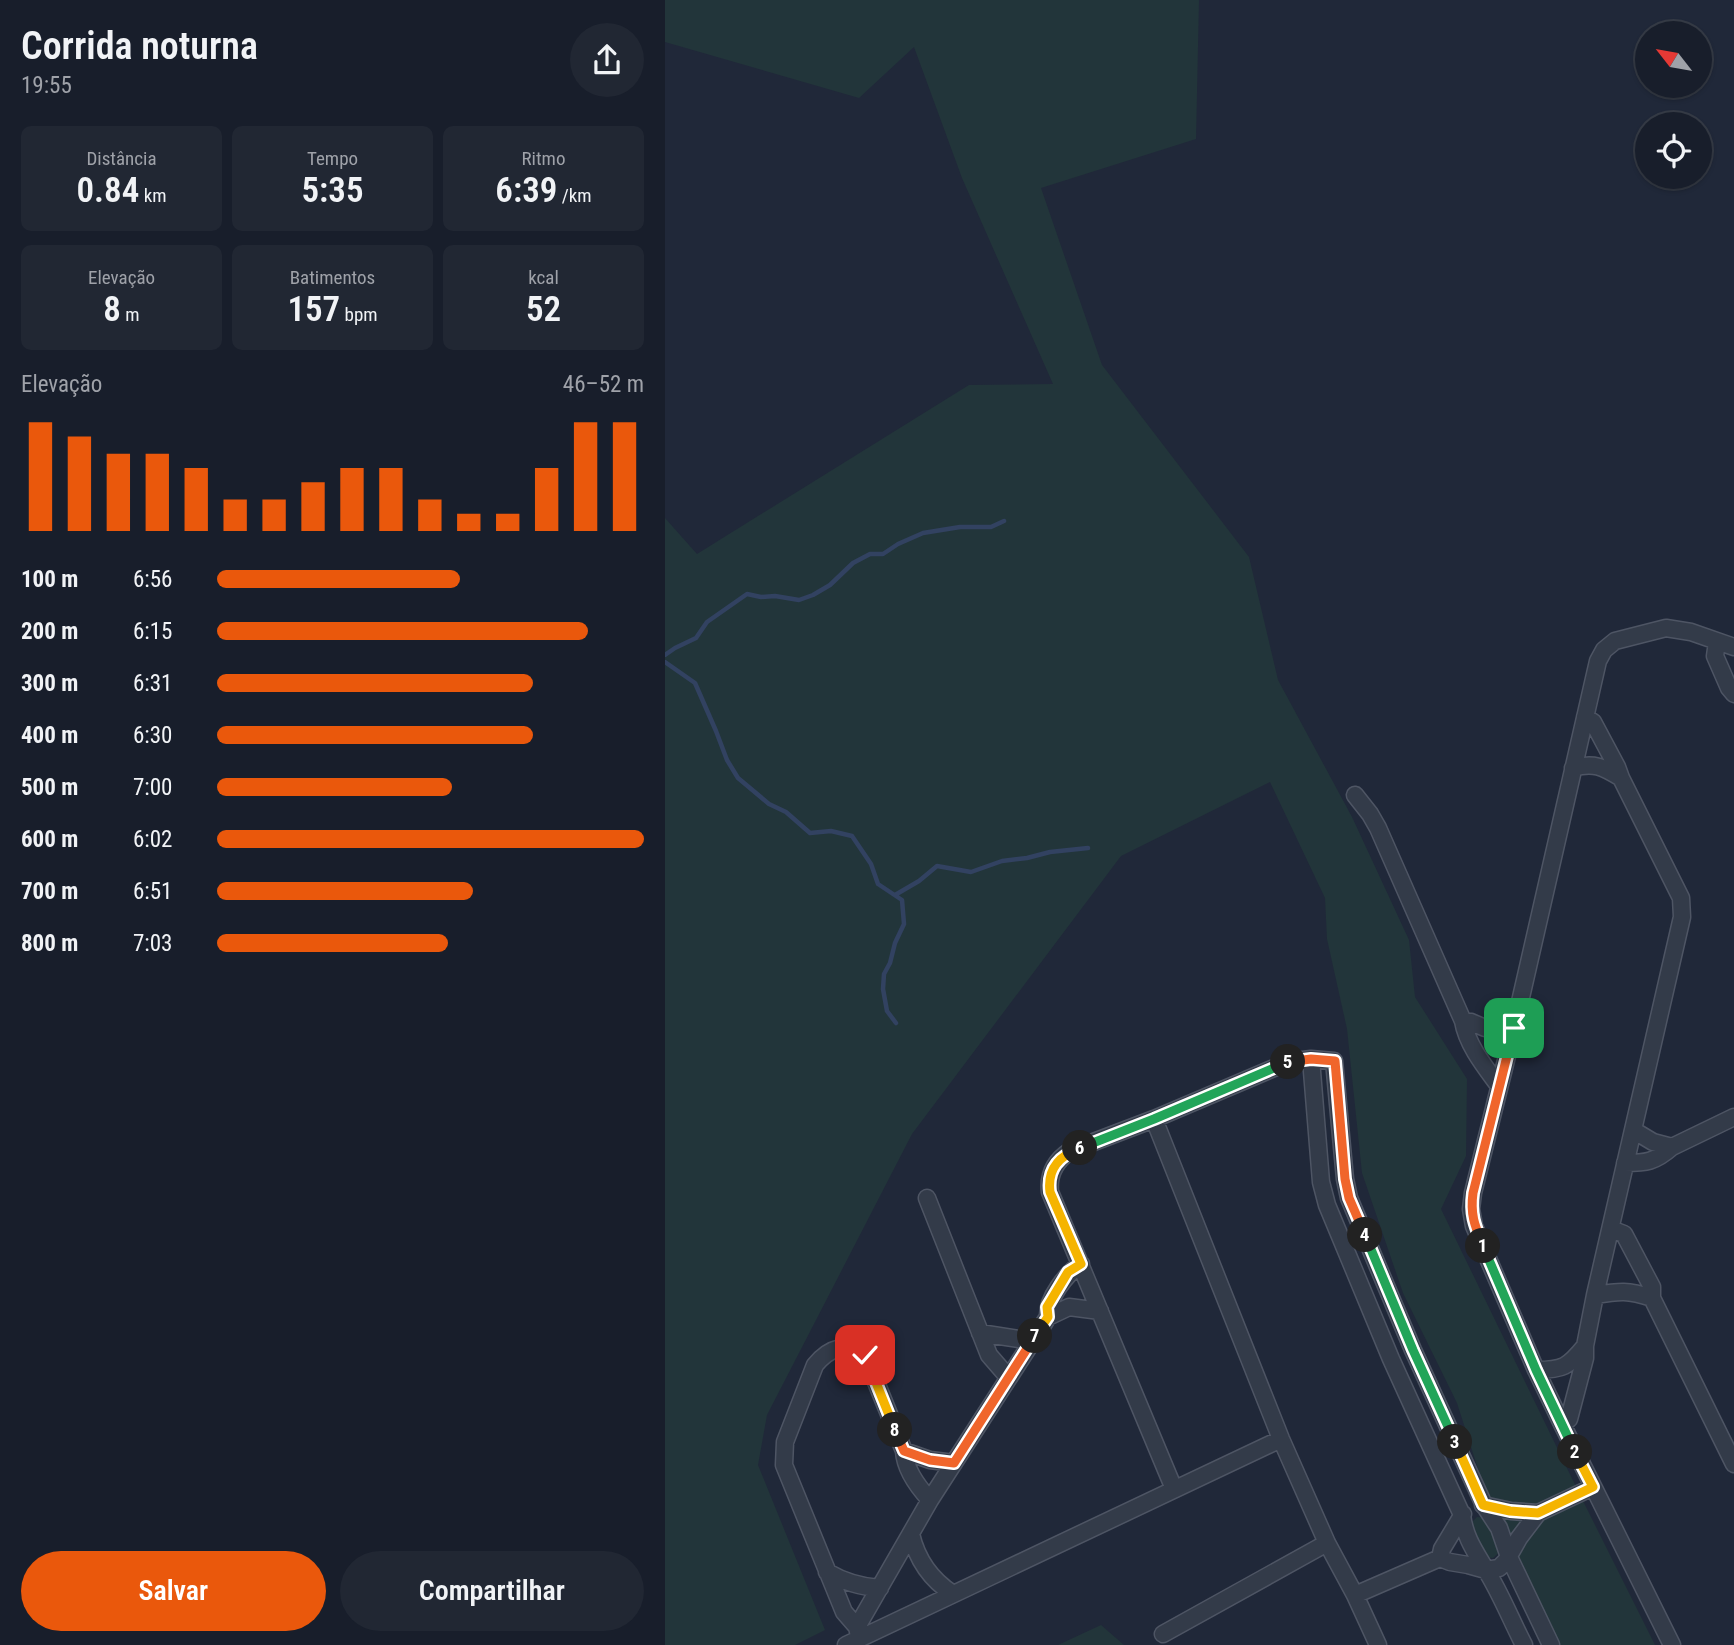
<!DOCTYPE html>
<html lang="pt">
<meta charset="utf-8">
<style>
:root{--surface:#181e2b;--page:#212733;--text:#f1f3f6;--muted:#9fa2a9;--line:#363c47;--accent:#ea580c}
body{margin:0;font-family:"Roboto Condensed",sans-serif;background:var(--page);color:var(--text);height:100vh;display:flex;flex-direction:column;font-size:26px;white-space:nowrap}
*{box-sizing:border-box;margin:0}
p{font-size:23px;color:var(--muted)}
.icon{flex:none;width:38px;height:38px;fill:none;stroke:currentColor;stroke-width:2;stroke-linecap:round;stroke-linejoin:round}
.map{position:relative;flex:1;overflow:hidden}
.side{display:flex;flex-direction:column;background:var(--surface);width:665px}
.side>*{flex:none}
.needle{width:46px;rotate:301deg}
.tools{position:absolute;left:970px;top:21px;display:grid;gap:14px}
.tools a{display:grid;place-items:center;width:77px;height:77px;border-radius:50%;background:var(--surface);box-shadow:0 2px 5px #0004,0 0 0 2px var(--line);font-size:35px}
.pin{position:absolute;display:grid;place-items:center;width:60px;height:60px;color:#fff;margin:-30px;border-radius:14px;box-shadow:0 4px 10px #0006}
.km{position:absolute;width:35px;height:35px;margin:-18px;border-radius:50%;background:#222;color:#fff;font-size:19px;line-height:35px;text-align:center}
.round{display:grid;place-items:center;flex:none;width:74px;height:74px;border-radius:37px;background:var(--page)}
.overview{display:flex;align-items:center;justify-content:space-between;height:119px;padding:0 21px}
h1{font-size:38px;font-weight:600;line-height:52px}
.metrics{display:grid;grid-template-columns:repeat(3,1fr);gap:10px;height:119px;padding:7px 21px}
.metrics div{display:grid;align-content:center;border-radius:10px;background:var(--page);text-align:center}
.metrics b{font-size:35px;font-weight:600}
.metrics small{font-size:19px;font-weight:400}
.metrics p{font-size:19px}
.chart{height:196px;padding:14px 21px}
.chart p{display:flex;justify-content:space-between}
.chart svg{width:100%;height:126px;margin-top:7px;stroke:var(--accent);stroke-width:6}
.action{display:flex;gap:14px;margin-top:auto;padding:14px 21px}
.action a{flex:1;height:80px;border-radius:42px;background:var(--accent);color:#fff;font-size:28px;font-weight:600;line-height:80px;text-align:center}
.action a+a{background:var(--page);color:var(--text)}
ul{padding:0 21px;list-style:none;font-size:23px}
li{display:grid;grid-template-columns:112px 84px 1fr;align-items:center;height:52px}
li i{height:18px;border-radius:9px;background:var(--accent)}
main{display:flex;flex:1;min-height:0}
.map>svg:first-child{display:block}
.green{fill:#22353a}
.lines{fill:none;stroke-linecap:round;stroke-linejoin:round}
.stream{stroke:#324261;stroke-width:4.5}
.minor-casing{stroke:#4e5564;stroke-width:19}
.minor{stroke:#333b49;stroke-width:16}
.split-1-casing{stroke:#fff;stroke-width:14}
.split-2-casing{stroke:#fff;stroke-width:14}
.split-3-casing{stroke:#fff;stroke-width:14}
.split-4-casing{stroke:#fff;stroke-width:14}
.split-5-casing{stroke:#fff;stroke-width:14}
.split-6-casing{stroke:#fff;stroke-width:14}
.split-7-casing{stroke:#fff;stroke-width:14}
.split-8-casing{stroke:#fff;stroke-width:14}
.split-9-casing{stroke:#fff;stroke-width:14}
.split-1{stroke:#f0652b;stroke-width:9}
.split-2{stroke:#22a559;stroke-width:9}
.split-3{stroke:#f5b400;stroke-width:9}
.split-4{stroke:#22a559;stroke-width:9}
.split-5{stroke:#f0652b;stroke-width:9}
.split-6{stroke:#22a559;stroke-width:9}
.split-7{stroke:#f5b400;stroke-width:9}
.split-8{stroke:#f0652b;stroke-width:9}
.split-9{stroke:#f5b400;stroke-width:9}
</style>
<main>
<section class="side">
<div class="overview"><div><h1>Corrida noturna</h1><p>19:55</p></div><a class="round"><svg class="icon" aria-label="share" viewBox="0 0 24 24"><path d="M12 15V3M7 8l5-5 5 5M5 13v7h14v-7"/></svg></a></div>
<div class="metrics">
<div><p>Distância</p><b>0.84<small> km</small></b></div>
<div><p>Tempo</p><b>5:35</b></div>
<div><p>Ritmo</p><b>6:39<small> /km</small></b></div>
</div>
<div class="metrics">
<div><p>Elevação</p><b>8<small> m</small></b></div>
<div><p>Batimentos</p><b>157<small> bpm</small></b></div>
<div><p>kcal</p><b>52</b></div>
</div>
<div class="chart"><p><span>Elevação</span>46–52 m</p>
<svg viewBox="0 0 160 44" preserveAspectRatio="none"><path d="M5 44V6M15 44V11M25 44V17M35 44V17M45 44V22M55 44V33M65 44V33M75 44V27M85 44V22M95 44V22M105 44V33M115 44V38M125 44V38M135 44V22M145 44V6M155 44V6"/></svg>
</div>
<ul>
<li><b>100 m</b>6:56<i style="width:57%"></i></li>
<li><b>200 m</b>6:15<i style="width:87%"></i></li>
<li><b>300 m</b>6:31<i style="width:74%"></i></li>
<li><b>400 m</b>6:30<i style="width:74%"></i></li>
<li><b>500 m</b>7:00<i style="width:55%"></i></li>
<li><b>600 m</b>6:02<i style="width:100%"></i></li>
<li><b>700 m</b>6:51<i style="width:60%"></i></li>
<li><b>800 m</b>7:03<i style="width:54%"></i></li>
</ul>
<div class="action"><a>Salvar</a><a>Compartilhar</a></div>
</section>
<div class="map">
<svg width="1069" height="1645" viewBox="0 0 1069 1645">
<rect width="100%" height="100%" fill="#202839"/>
<path class="green" d="M0,0H534L531,139L376,188L437,365L584,557L613,680L687,817L744,940L750,997L802,1079L801,1156L776,1209L918,1501L990,1645H893L855,1559L822,1497L792,1403L738,1293L697,1173L682,1029L662,939L660,898L605,782L456,856L247,1134L102,1415L93,1465L160,1630L130,1645H0V518L32,554L304,385L388,384L297,178L249,47L194,98L0,42Z
M812,1517L822,1518L835,1552L828,1558L819,1557L805,1524Z
M436,1625L459,1645H393Z"/>
<g class="lines">
<path class="stream" d="M0,655L10,648L31,638L42,622L82,594L96,597L110,596L134,600L148,595L165,585L188,563L205,554H218L233,544L258,533L295,527H326L339,521
M0,662L30,683L51,731L62,760L73,778L104,804L121,812L145,833L166,831L187,836L206,864L213,884L237,900L239,924L230,943L225,963L219,974L218,989L222,1011L231,1023
M230,895L254,881L272,866L306,872L337,861L362,858L385,852L423,848"/>
<defs>
<path id="minor" d="M1052,642L1050,656L1064,688L1069,694
M908,768C929,762 938,767 956,778
M690,795L705,814L713,828L798,1021C802,1045 820,1067 834,1086
M798,1021L806,1022L820,1028H849
M646,1059L656,1182L662,1205L726,1359L797,1515C800,1538 810,1551 821,1570C836,1594 846,1620 859,1645
M489,1119L616,1439L662,1543L690,1595L713,1645
M968,1130L988,1142L1007,1147
M960,1163C981,1163 990,1162 1007,1147L1069,1117
M262,1198L324,1355L343,1377
M946,1229L959,1234L987,1287V1298L1069,1464
M930,1295C955,1291 963,1290 987,1298
M383,1317L404,1307L435,1311
M315,1333L367,1341
M871,1370C898,1370 903,1367 920,1346
M897,1424L904,1419L920,1358V1346L930,1295L1017,917L1016,898L956,778L952,767L928,722L920,717
M239,1451L265,1460L289,1463
M509,1489L385,1192C383,1174 390,1161 405,1151L489,1119L623,1062L646,1059L669,1061L680,1179L684,1198L748,1350L819,1505L834,1528L844,1557L886,1645
M818,1505L846,1511L873,1513
M246,1534C252,1560 265,1579 288,1594
M775,1558L777,1549L798,1514
M162,1572C179,1582 196,1587 215,1588
M690,1595L775,1558L785,1562L803,1565L821,1570L834,1568L841,1561L854,1538L873,1513L928,1487
M192,1627L179,1612L119,1465L120,1442L150,1365C165,1347 179,1343 200,1355L239,1451C240,1469 253,1487 265,1500
M498,1634L662,1543
M194,1636L192,1627L265,1500L383,1317C382,1298 401,1274 416,1264
M181,1645L616,1439
M1007,1645L897,1424L871,1370L809,1226L806,1209L808,1193L849,1028L933,661L939,650L950,641L1001,628L1026,632L1069,647"/>
</defs>
<use href="#minor" class="minor-casing"/>
<use href="#minor" class="minor"/>
</g>
<g class="lines">
<defs>
<path id="split-1" d="M818,1246C810,1226 805,1215 808,1193L849,1028"/>
<path id="split-2" d="M818,1246L871,1370L910,1452"/>
<path id="split-3" d="M790,1442L818,1505L845,1511L873,1513L928,1487L910,1452"/>
<path id="split-4" d="M700,1235L748,1350L790,1442"/>
<path id="split-5" d="M623,1062L646,1059L670,1061L680,1179L684,1198L700,1235"/>
<path id="split-6" d="M415,1148L489,1119L623,1062"/>
<path id="split-7" d="M370,1336L383,1317L382,1307L403,1272L416,1264L385,1192C382,1169 394,1156 415,1148"/>
<path id="split-8" d="M230,1430L239,1451L265,1460L289,1463L370,1336"/>
<path id="split-9" d="M200,1355L230,1430"/>
</defs>
<use href="#split-1" class="split-1-casing"/>
<use href="#split-2" class="split-2-casing"/>
<use href="#split-3" class="split-3-casing"/>
<use href="#split-4" class="split-4-casing"/>
<use href="#split-5" class="split-5-casing"/>
<use href="#split-6" class="split-6-casing"/>
<use href="#split-7" class="split-7-casing"/>
<use href="#split-8" class="split-8-casing"/>
<use href="#split-9" class="split-9-casing"/>
<use href="#split-1" class="split-1"/>
<use href="#split-2" class="split-2"/>
<use href="#split-3" class="split-3"/>
<use href="#split-4" class="split-4"/>
<use href="#split-5" class="split-5"/>
<use href="#split-6" class="split-6"/>
<use href="#split-7" class="split-7"/>
<use href="#split-8" class="split-8"/>
<use href="#split-9" class="split-9"/>
</g>
</svg>
<div class="tools">
<a><svg class="needle" viewBox="-14 -14 28 28"><path d="M0-13l5 13h-10z" fill="#e53935"/><path d="M0 13l5-13h-10z" fill="#9fa2a9"/></svg></a>
<a><svg class="icon" aria-label="locate" viewBox="0 0 24 24"><circle cx="12" cy="12" r="6"/><path d="M12 2v4M12 18v4M2 12h4M18 12h4"/></svg></a>
</div>
<div class="pin" style="left:849px;top:1028px;background:#1e9e55"><svg class="icon" aria-label="arrive" viewBox="0 0 24 24"><path d="M6 21V4h12l-3 4 3 4H6"/></svg></div>
<div class="pin" style="left:200px;top:1355px;background:#d93025"><svg class="icon" aria-label="check" viewBox="0 0 24 24"><path d="M5 12l5 5 9-10"/></svg></div>
<b class="km" style="left:818px;top:1246px">1</b>
<b class="km" style="left:910px;top:1452px">2</b>
<b class="km" style="left:790px;top:1442px">3</b>
<b class="km" style="left:700px;top:1235px">4</b>
<b class="km" style="left:623px;top:1062px">5</b>
<b class="km" style="left:415px;top:1148px">6</b>
<b class="km" style="left:370px;top:1336px">7</b>
<b class="km" style="left:230px;top:1430px">8</b>
</div>
</main>
